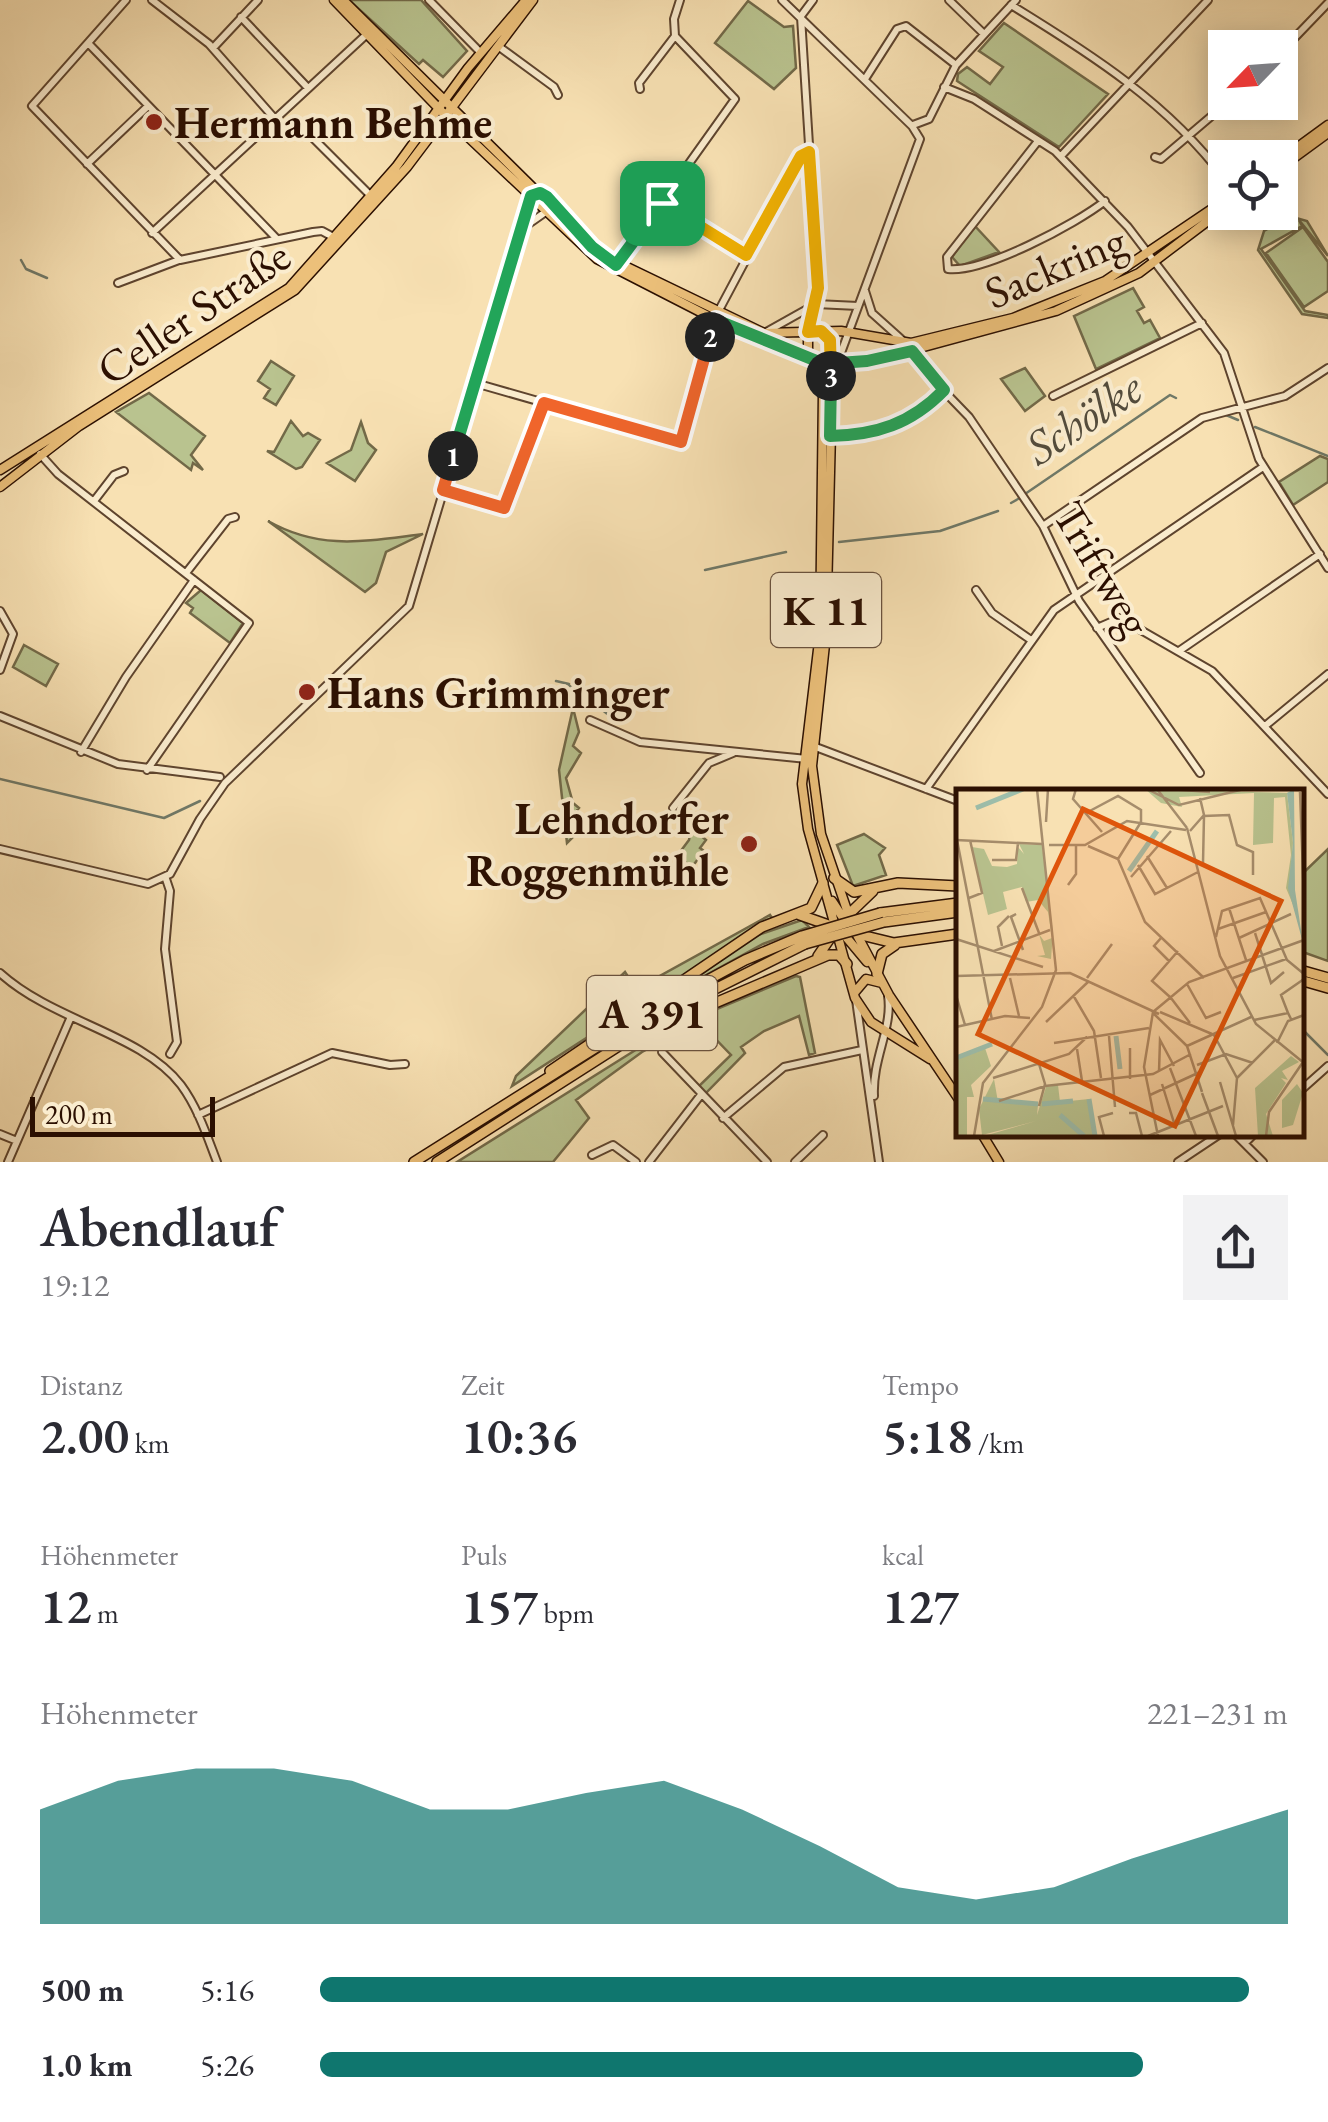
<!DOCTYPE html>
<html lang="de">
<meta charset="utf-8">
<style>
:root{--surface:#fff;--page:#f2f2f3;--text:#2b2b33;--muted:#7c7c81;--accent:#0f766e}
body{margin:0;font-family:"EB Garamond",serif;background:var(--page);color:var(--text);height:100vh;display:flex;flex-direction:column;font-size:38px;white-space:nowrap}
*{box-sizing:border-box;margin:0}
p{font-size:32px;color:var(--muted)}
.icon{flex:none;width:55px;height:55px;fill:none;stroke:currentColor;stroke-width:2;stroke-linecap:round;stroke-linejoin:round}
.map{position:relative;height:1162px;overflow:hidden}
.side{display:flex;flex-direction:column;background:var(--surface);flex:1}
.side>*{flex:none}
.needle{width:65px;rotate:245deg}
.fabs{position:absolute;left:1208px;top:30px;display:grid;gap:20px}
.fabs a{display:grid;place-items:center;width:90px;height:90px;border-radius:0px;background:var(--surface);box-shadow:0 5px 25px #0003;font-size:50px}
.scale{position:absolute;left:30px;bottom:25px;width:185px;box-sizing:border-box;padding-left:10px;border:5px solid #2b0f01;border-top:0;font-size:28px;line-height:35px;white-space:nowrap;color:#2b0f01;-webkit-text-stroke:8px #faecce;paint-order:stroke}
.pin{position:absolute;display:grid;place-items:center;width:85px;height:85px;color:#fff;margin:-42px;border-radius:20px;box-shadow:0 5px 15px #0006}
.km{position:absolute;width:50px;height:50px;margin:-25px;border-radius:50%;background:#222;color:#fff;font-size:28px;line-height:50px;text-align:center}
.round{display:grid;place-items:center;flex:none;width:105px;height:105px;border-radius:0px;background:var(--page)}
.head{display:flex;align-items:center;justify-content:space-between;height:170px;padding:0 40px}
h1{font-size:55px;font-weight:600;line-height:75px}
.metrics{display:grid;grid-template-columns:repeat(3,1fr);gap:15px;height:170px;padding:10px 40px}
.metrics div{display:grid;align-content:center}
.metrics b{font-size:50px;font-weight:600}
.metrics small{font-size:28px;font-weight:400}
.metrics p{font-size:28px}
.chart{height:280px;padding:20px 40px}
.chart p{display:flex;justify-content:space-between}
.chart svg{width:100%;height:180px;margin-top:10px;fill:var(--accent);opacity:.7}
ul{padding:0 40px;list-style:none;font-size:32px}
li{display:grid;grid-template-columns:160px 120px 1fr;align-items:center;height:75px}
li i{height:25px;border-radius:12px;background:var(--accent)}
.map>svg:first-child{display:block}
.green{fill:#b9c38f;stroke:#726948;stroke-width:2.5}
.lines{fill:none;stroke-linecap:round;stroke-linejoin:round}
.stream{stroke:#6f7867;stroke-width:2.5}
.minor-casing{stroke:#5e442e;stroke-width:10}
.major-casing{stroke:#2b0f01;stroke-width:11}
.highway-casing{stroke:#2b0f01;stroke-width:12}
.minor{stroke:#faecce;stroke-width:6}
.major{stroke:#ecc07a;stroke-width:8}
.highway{stroke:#ecc07a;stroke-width:9}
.highway-bridge-casing{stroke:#2b0f01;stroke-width:12;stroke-linecap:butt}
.highway-bridge{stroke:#ecc07a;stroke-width:9}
.split-1-casing{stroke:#fff;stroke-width:20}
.split-2-casing{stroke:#fff;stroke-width:20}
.split-3-casing{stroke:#fff;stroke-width:20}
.split-4-casing{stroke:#fff;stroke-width:20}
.split-1{stroke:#22a559;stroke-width:12}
.split-2{stroke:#f0652b;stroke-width:12}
.split-3{stroke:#22a559;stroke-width:12}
.split-4{stroke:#f5b400;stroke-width:12}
.poi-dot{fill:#8f2418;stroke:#faecce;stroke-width:4}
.labels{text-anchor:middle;stroke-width:8;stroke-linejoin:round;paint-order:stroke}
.shield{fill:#faecce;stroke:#69513e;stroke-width:2.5}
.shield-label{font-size:42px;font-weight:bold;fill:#2b0f01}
.poi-label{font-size:45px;font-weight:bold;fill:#2b0f01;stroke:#faecce;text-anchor:start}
.street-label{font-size:45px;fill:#2b0f01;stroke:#faecce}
.water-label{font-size:48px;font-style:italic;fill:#534c3c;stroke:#faecce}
.inset-river{fill:none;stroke:#9dbeab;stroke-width:5}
.inset-road{fill:none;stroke:#a68d6c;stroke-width:2.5}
.view{fill:#df550b;fill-opacity:0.15;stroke:#df550b;stroke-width:5}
.inset-edge{fill:none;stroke:#2b0f01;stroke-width:5}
</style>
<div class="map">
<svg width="1328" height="1162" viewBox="0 0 1328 1162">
<rect width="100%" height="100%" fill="#f8e1b3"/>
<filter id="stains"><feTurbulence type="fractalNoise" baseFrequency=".002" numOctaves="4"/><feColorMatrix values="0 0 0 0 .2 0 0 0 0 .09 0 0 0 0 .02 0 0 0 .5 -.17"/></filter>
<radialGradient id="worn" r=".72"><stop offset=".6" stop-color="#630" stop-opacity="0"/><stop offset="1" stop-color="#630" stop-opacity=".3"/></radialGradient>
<path class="green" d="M349,0H421L467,51L443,77L423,60L419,64Z
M748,1L784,27L793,26L796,68L774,89L715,43Z
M1004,23L1108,94L1059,147L957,81L958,74L967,67L990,84L1003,67L979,51Z
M1289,216L1307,221L1328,256L1299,220L1302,226L1261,249L1305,311L1328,315V318L1302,314L1258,250L1264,231Z
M974,225L999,252L960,266L952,257Z
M1303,227L1328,262V291L1304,307L1266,253Z
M1133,288L1144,307L1137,311L1144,323L1150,320L1160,338L1096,369L1074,316Z
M271,361L294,376L276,405L264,398L270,389L258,381Z
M1025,368L1045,396L1025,411L1001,379Z
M149,393L205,436L191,455L203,470L193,463L191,470L116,412Z
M291,421L303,436L308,433L320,440L302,467L296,469L267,451L274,452Z
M361,422L368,443L376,450L355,481L327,463L351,450Z
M1320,456L1328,459V482L1293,505L1279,482Z
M268,521C321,551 366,541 423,534L386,552L376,583L365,592Z
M201,590L243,623L230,643L190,613L193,608L186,603Z
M24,645L58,664L46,686L13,667Z
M573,708L579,732L573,746L581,753L566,778L573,803L579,808L574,814L576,834L567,843L559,770Z
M693,819L705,822L697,832L706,840L700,848L704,851L692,867L677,856L689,840Z
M864,834L885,848L879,855L886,875L853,886L837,845Z
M1328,849V961L1300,951L1301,875Z
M770,915L772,918L512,1086L516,1076L625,972L636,989Z
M802,920L809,927L763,944L679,990L755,936Z
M796,976L800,977L815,1053L809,1055L799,1016L764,1031L741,1047L745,1053L704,1095L697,1088L731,1055L699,1022L642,1052L576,1100L589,1118L553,1162H457L669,1029Z"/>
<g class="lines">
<path class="stream" d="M21,260L26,269L47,278
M1226,415L1238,420
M1255,427L1328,456
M1025,494L1170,395L1176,398
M1011,503L1018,499
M839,542L940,531L998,511
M705,570L786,552
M556,681L569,684
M567,684L578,692
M586,697L615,720
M0,779L164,818L200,801
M1300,1027L1328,1055"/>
<defs>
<path id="minor" d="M126,0L32,106L180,260L313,232L322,231L335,238
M152,0L209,44L275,119
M429,0L481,53
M782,0L912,126L920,139L838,361L833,364
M949,0L984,34
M1011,5C1091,54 1168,103 1225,179
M801,16L813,0
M241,17L308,88
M801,17L818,288L808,333
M88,43L276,238
M498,46L554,87L558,95
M213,48L258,0
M1280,53L1328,3
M865,79L897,29L906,26L956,65
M944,87L974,99L1055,151L1128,227L1224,353L1259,459L1328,568
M640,89L639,83L675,36L674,19L680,0
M913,125L929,119L956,65L1016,0
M309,134L371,196
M1038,141L947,257L948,269C984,273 1076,224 1105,201
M1061,156L1208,0
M1155,157L1161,159L1228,102
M87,164L147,107
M662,203L746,255
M520,230L547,211
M152,233L367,34
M618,263L735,99L675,36
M118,283L179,260
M865,291L872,313L901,339
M718,312L801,156L809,151
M766,332L816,304L858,306
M912,351L917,363L969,417L1043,526L1079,601L1200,773
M475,383L681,442L716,320
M1053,396L1202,323
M830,436C877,435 910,424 944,391
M40,454L58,474L249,623L147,770
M443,490L506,507L544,403
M94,501L114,475L124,471
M1043,526L1202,418L1285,396L1328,368
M186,573L228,519L235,517
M976,590L992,613L1031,640
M0,611L13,634L0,670
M1097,628L1120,618L1212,671L1328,794
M1179,651L1320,554
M0,716L118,764L220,777
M590,720L640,742L807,759
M1265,726L1328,674
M813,746L958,801
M81,752L126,677L194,580
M926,789L1054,610L1263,467
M673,808L709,763L733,753
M0,849L148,884L170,874L200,819L225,783L409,606L532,195
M166,879L170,891L165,949L177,1042L170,1054
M0,973C54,1022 141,1033 181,1085C198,1108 207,1136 217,1162
M856,1000L879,1162
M662,1052L767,1162
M1300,1091L1328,1066
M874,1096C872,1059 893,1027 888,996
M198,1115L332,1053L390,1065L405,1064
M723,1118L784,1067L862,1050
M0,1134L17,1141
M1235,1134L1263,1162
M1245,1143L1254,1134
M592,1155L613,1145L636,1162
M8,1162L70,1019
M649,1162L700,1096
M795,1162L823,1135
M1178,1162L1220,1134"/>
<path id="major" d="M334,0L447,117L597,259L716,320L818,363L872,361L1056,311L1139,273L1225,208
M343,0L600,254L764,333L841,331L911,343L1013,318L1105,281L1225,200
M1280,160L1328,125
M1280,168L1328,133
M821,331L833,351L826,635L812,766L821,834L849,916
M808,333V355L823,392L820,633L802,784L808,829L855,998L871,1022L930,1059
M0,470L289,288L396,167L468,68L526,0
M0,487L79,426L295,290L407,167L533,0
M832,901L849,927
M841,931L867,962
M856,933L889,995L958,1098
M855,992L866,979L882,983
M982,1134L999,1162"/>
<path id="highway" d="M834,878L854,892L898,883L958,886
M880,913L958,903
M800,915L837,928L818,956
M848,915L873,891
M884,922L958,912
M857,934L894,943L958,934
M1300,970L1328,978
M877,974L882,954L895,945
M1300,980L1328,988
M654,1029L828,955H839L847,964
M550,1071L762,927L811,908L823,883
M414,1162L678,996L745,960L802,936
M437,1162L683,1005L805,944"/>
</defs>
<use href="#minor" class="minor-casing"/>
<use href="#major" class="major-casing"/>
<use href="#highway" class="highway-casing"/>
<use href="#minor" class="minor"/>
<use href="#major" class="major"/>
<use href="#highway" class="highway"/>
<defs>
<path id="highway-bridge" d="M802,936L880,913
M805,944L884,922"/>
</defs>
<use href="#highway-bridge" class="highway-bridge-casing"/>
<use href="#highway-bridge" class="highway-bridge"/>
</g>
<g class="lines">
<defs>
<path id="split-1" d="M453,456L531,196L540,193L547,197L592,247L616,265L662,203"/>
<path id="split-2" d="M453,456L443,490L504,508L544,403L681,442L710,337"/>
<path id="split-3" d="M710,337L716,320L824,364L867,361L912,351L944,390C911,424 876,435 830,436L831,376"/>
<path id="split-4" d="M662,203L746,255L801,156L809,152L818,288L808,332L821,331L830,340L831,376"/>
</defs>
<use href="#split-1" class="split-1-casing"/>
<use href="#split-2" class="split-2-casing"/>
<use href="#split-3" class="split-3-casing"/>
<use href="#split-4" class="split-4-casing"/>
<use href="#split-1" class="split-1"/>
<use href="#split-2" class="split-2"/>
<use href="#split-3" class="split-3"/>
<use href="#split-4" class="split-4"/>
</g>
<g class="poi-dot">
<circle cx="154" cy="122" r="10"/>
<circle cx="307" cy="692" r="10"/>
<circle cx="749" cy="844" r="10"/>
</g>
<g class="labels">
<g class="shield">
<rect x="771" y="573" width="110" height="74" rx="8"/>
<rect x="587" y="976" width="130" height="74" rx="8"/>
</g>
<g class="shield-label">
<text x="826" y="625">K 11</text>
<text x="652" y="1028">A 391</text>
</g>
<g class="poi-label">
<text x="174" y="138">Hermann Behme</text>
<text x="327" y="708">Hans Grimminger</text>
<text x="729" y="834" text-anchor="end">Lehndorfer<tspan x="729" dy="52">Roggenmühle</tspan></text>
</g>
<g class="street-label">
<text transform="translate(1055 266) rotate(-23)" y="16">Sackring</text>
<text transform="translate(193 312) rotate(-34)" y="16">Celler Straße</text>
<text transform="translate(1103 568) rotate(59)" y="16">Triftweg</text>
</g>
<g class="water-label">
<text transform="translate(1083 417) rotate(-33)" y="17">Schölke</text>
</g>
</g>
<g transform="translate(956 789)">
<rect width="348" height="348" fill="#f8e1b3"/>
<path d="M189,0L331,4L337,54L333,99L340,123L330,99L335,66L329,8L318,9L317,54L297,56L298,4L223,8L226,18L205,14ZM63,55L86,56L97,144L95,170L81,167L89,166L83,145L88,152L96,149L92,123L82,111L70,113L66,98L47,103L51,120L32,126L16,58L28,60L36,77L51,78L61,75L62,58L68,65ZM29,259L35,277L15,296L18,308H11V347H0V270ZM335,267L343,273L326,282L332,291L325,289L330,294L310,325L317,347H302L299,299ZM38,290L42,313L82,316L81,326L90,298L102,296L104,313L133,310L139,347H28L80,332L26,346L23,320ZM341,295L347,304L337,336L326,339V311Z" fill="#b9c38f"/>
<path d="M338,0L339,101L347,154L332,99L337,54L331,4Z" fill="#9dbeab"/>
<path class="inset-river" d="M20,19L67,0M173,82L201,42M160,247L164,280M0,269L36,255M27,310L82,315M133,310L139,347M86,315L117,312M104,326L128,347"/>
<path class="inset-road" d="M120,0L117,10L146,43M191,0L223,16L288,0M201,0L231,39M212,0L254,3M302,0L348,1M344,3L348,112M130,24L162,7L185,21V33M90,33L92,0M231,39L264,167L300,235L348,274M234,42L248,26L244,9M0,51L86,55M1,51L36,231M93,56H129L171,32L230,41M132,57L162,70M191,67L211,99M162,70L189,133L248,189M162,70L185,33M36,71H60L62,54M247,74L248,27L273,26L281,56L297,63V86M182,76L199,105L242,83M175,88L215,42M112,96L120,85V57M66,99L83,144M13,109L26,104L14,51M273,119L290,171M54,128L60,125L55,128L67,161M262,140L310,123M299,144L315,194L328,183M260,148L266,122L304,109L331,171L348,185M205,149L198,157L213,172M283,149L335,125M0,150L87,178M46,157L42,138L53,127M38,162L94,141M0,187L114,184L203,225M54,189L63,227M131,189L156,155M277,189L330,170M231,195L250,229L265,223M0,206L9,236M117,206L138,242L145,289M214,208L196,192L222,162M215,209L234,234M204,223L256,245M197,224L231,257L246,303M332,224L325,206L348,190M298,231L332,224L335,230M90,233L133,192M0,238L49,227L74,229M258,246L281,289M153,247L159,318M98,254L193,239M321,254L332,232L348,226M231,257L295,228M174,259V290M121,260L126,292M241,276L270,265L297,274M214,279L240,347M203,283L204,251L218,277M37,289L113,265L131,248M281,289L319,251M264,293L280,347M206,295L219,337M246,304L262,347M194,306L244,283M43,312L89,297L197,285L235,265M83,317L89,295L83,275M173,324H180L186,347M277,336L281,289M18,347L27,294L86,218L100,181L81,0M148,347L143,328L157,324M192,347L267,317M202,347L188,278L197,223L233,193L348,151M310,347L313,323L347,273"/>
<path class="view" d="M127,20L325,112L219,337L22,245Z"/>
<rect width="348" height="348" class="inset-edge"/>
</g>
<rect width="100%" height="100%" filter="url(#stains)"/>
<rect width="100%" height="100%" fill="url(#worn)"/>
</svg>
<div class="fabs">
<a><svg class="needle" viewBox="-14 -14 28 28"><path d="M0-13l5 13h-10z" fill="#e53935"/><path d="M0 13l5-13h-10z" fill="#7c7c81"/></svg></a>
<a><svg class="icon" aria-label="locate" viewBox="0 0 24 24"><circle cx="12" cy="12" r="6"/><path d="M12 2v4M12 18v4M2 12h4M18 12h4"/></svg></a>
</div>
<div class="scale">200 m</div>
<div class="pin" style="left:662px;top:203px;background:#1e9e55"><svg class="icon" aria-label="arrive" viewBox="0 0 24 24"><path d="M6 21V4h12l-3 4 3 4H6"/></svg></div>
<b class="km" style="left:453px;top:456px">1</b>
<b class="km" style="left:710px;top:337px">2</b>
<b class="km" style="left:831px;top:376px">3</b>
</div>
<section class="side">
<div class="head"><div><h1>Abendlauf</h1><p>19:12</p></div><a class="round"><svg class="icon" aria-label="share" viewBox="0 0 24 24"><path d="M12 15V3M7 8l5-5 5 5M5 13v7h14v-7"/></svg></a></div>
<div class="metrics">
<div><p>Distanz</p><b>2.00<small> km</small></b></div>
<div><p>Zeit</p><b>10:36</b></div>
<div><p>Tempo</p><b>5:18<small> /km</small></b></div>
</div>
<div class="metrics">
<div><p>Höhenmeter</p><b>12<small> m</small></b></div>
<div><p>Puls</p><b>157<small> bpm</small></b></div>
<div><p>kcal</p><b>127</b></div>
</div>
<div class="chart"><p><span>Höhenmeter</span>221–231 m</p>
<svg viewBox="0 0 160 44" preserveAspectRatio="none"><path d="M0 44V16L10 9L20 6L30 6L40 9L50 16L60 16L70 12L80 9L90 16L100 25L110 35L120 38L130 35L140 28L150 22L160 16V44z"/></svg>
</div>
<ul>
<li><b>500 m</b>5:16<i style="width:96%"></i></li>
<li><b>1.0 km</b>5:26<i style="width:85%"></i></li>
</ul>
</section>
